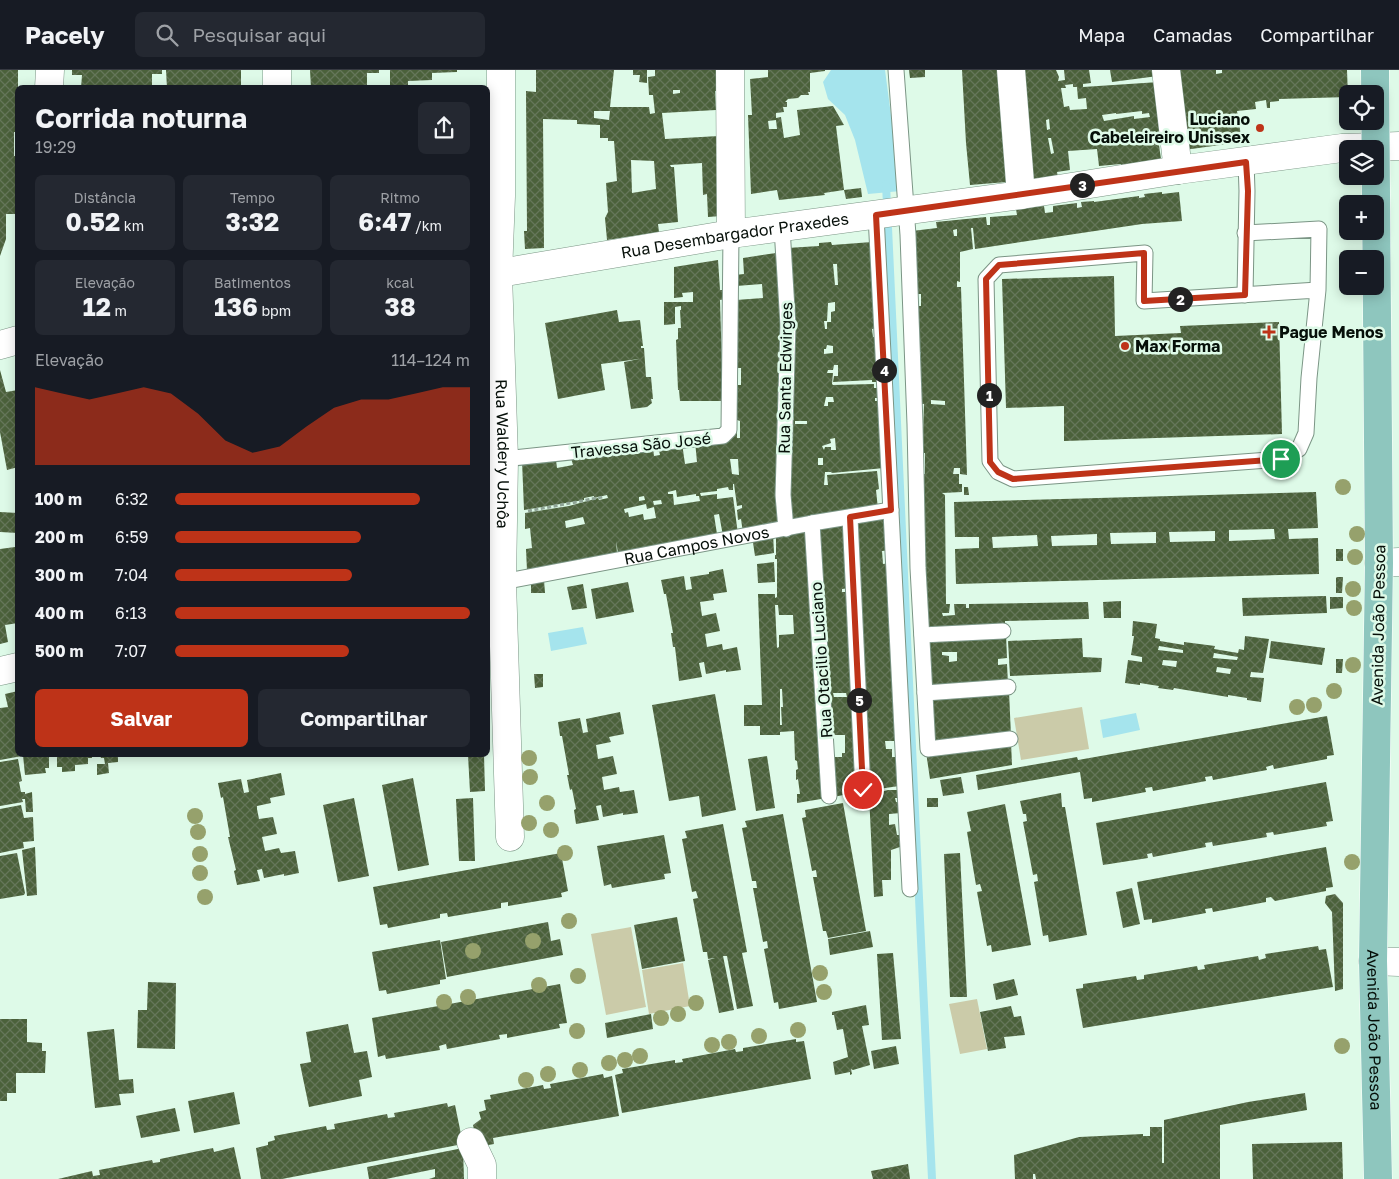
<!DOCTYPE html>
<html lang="pt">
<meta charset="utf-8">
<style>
:root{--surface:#171b24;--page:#242831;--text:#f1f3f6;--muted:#9ea1a6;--line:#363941;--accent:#be3318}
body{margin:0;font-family:"Golos Text",sans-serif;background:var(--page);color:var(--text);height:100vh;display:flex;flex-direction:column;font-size:19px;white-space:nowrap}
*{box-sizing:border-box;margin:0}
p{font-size:16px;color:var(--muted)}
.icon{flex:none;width:28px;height:28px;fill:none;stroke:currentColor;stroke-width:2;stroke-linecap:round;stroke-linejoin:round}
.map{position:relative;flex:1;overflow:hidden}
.details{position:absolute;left:15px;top:15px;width:475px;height:672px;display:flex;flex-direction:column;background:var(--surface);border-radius:8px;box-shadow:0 2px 12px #0003}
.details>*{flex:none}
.tools{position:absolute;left:1339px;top:15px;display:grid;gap:10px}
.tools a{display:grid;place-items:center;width:45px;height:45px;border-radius:8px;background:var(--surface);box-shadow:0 2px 12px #0003;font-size:25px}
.pin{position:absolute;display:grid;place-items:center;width:42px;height:42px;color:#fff;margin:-21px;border:2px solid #fff;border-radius:50%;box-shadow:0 1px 5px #0007}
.km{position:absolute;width:25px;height:25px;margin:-12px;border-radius:50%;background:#222;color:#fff;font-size:14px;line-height:25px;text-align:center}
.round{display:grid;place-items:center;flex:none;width:52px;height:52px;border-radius:8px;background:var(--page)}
.overview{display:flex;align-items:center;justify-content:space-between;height:85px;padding:0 20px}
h1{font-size:28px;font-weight:700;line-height:38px}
.figures{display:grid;grid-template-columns:repeat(3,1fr);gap:8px;height:85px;padding:5px 20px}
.figures div{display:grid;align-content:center;border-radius:8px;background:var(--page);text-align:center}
.figures b{font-size:25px;font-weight:700}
.figures small{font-size:14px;font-weight:400}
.figures p{font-size:14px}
.chart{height:140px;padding:10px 20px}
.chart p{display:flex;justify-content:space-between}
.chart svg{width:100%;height:90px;margin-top:5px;fill:var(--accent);opacity:.7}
.primary-button{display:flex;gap:10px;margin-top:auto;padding:10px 20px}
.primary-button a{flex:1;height:58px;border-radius:8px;background:var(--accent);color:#fff;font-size:20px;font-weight:700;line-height:58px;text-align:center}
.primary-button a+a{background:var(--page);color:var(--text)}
ul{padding:0 20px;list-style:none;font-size:16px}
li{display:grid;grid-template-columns:80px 60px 1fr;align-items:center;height:38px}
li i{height:12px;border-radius:6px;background:var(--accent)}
header{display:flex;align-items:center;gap:30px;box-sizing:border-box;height:70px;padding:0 25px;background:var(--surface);border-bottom:1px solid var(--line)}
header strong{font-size:24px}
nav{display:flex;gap:28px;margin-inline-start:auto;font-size:18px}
.search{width:350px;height:45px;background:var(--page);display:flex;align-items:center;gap:12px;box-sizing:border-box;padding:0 18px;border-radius:8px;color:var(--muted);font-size:19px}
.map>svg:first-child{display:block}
.park{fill:#cbcba9}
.water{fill:#a5e4ed}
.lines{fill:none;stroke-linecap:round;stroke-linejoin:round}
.stream{stroke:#a5e4ed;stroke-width:8}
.building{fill:url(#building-cross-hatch);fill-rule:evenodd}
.lane-casing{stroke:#7b9585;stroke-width:17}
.street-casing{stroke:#7b9585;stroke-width:29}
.secondary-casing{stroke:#7b9585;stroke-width:29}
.primary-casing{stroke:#fff;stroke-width:29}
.path{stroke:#8fa496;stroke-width:3;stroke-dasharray:4 2.5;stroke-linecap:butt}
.lane{stroke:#fff;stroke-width:15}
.street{stroke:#fff;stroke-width:28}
.secondary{stroke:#fff;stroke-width:28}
.primary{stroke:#8ec6be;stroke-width:28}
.tree{fill:#96a16c}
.route-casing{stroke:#fff;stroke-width:10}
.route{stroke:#be3318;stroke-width:6}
.poi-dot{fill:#be3318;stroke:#defae8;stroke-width:2}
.labels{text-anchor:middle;stroke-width:5;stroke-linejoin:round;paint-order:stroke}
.poi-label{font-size:16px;font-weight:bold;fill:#060f09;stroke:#defae8;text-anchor:start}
.street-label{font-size:16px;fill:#060f09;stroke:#defae8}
</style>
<header>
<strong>Pacely</strong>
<div class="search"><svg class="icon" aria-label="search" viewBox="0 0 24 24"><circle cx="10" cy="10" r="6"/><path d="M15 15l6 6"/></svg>Pesquisar aqui</div>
<nav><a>Mapa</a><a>Camadas</a><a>Compartilhar</a></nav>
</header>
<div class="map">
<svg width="1399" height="1109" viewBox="0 0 1399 1109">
<defs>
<pattern id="building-cross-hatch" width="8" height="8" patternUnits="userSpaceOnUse" patternTransform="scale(1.25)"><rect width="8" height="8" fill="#4b613b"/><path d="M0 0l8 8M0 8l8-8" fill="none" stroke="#65765a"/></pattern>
</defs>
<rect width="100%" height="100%" fill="#defae8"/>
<path class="park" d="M1082,637L1089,679L1021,690L1014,648Z
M631,857L646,937L606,945L591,864Z
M683,893L690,936L649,944L642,900Z
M977,929L987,979L960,984L949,934Z"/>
<path class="water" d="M831,0H885L901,121L868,124L855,70L845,45L828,29L823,12Z
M583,557L587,574L551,581L548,563Z
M1136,643L1140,660L1103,668L1100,650Z"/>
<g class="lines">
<path class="stream" d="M886,114L932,1109"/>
</g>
<path class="building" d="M0,0H18V62H14V86H18V144H6V169L0,186Z
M72,0H162V4H152V18H81L82,5H72Z
M166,0H241V18H167Z
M310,0H379V3H367V18H311Z
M390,0H457V2L432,3V10L408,11V18H390Z
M536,0H614L610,37H649L650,44L655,43L653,25H649L648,7L655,6V0H717V21H715L716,40L662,43L665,69L719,66L721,146L708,147L707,124L703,125L702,93L670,95L671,97H674L678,152L658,154L659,162L607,170L605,148L608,142L606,113L617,111L614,71H608V68H600V55L577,54V50L543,49L544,178L525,179L524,161H527L526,21L536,22ZM673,20H680V23L673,24ZM594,41H610L609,50L594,48ZM631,90L654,91L656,119L632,123Z
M633,0H647V13L639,12L640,5H633Z
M768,0H825V1L810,3V22H808L809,25H801L798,28L788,29L785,32H787V37H783L784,42L776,43V48L781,47L784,68L800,65L797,40L833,36L844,55L836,56L844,120L824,123L825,125L779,130L777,120L751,124L748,45H752L750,9L768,7ZM776,50L777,59H769L768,51Z
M909,0H925V7L910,8Z
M962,0H1000L1007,112L970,115L966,73Z
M1016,0H1056L1059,7L1058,11L1065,10L1064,0H1089L1091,13L1083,14V17L1159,12L1167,73L1159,75L1161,89L1121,96V94L1099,96L1097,79L1068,81L1070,100L1057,102L1058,108L1029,112ZM1073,14V17H1077L1078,29L1086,28L1087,39L1070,40L1069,36L1064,37L1061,18H1066L1065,15ZM1142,41V44L1149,43L1150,47L1134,49V46L1104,51L1102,45L1116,43V44ZM1049,49L1050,59L1047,60L1046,50ZM1048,68H1051L1054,83L1051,84Z
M1110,0H1157L1158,6L1112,12Z
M1174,0H1216V4L1222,3V0H1347L1348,27L1279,29V31L1270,32V38H1267L1266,30L1255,32L1256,39L1237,41L1242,72L1184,80Z
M861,118L862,127L846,129L844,120Z
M1162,122V124L1179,122L1182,151L1142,154L975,179L973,158H971L973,179L960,182V212L957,211V217H961L967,405L960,404V398H954L953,404H959V414H962V422L942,423L945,425L946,534H950L949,543H942L943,546L955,545L954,534H966V538H969V534L1088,532L1089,549L1005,551V558L926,560L922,404H925V383H918V361H923L924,334H921V282H918L916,236H921V224H916L912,161L937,158L936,152L986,147L987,155H990V147L1017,145L1016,139L1044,136L1045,143L1053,142V136L1077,133V138L1082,137L1081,132L1094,131V132L1139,126V128L1145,127L1144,124ZM957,159V166H954L953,160ZM931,330L945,331V335L931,334Z
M831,172L832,175L872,172L876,258L872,259L873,267H877V279H875V286H878L879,312H872V310L833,312L834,306H838V295H834L833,300H828L827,303H833L832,314L833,315L874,314V318H878V328H875V331H880L884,398L832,403L831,402H825L824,415H828L827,405L877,401L879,419L876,420L878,439L787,450L784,425H791L789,351L794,350V340H791L787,178L819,176V173ZM833,194H837L838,215H835ZM835,232V241L831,242V252H827V259H825L824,251H827L828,233ZM827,275L833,276V283L824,284V279H826ZM826,327H833L834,332H828V336H824ZM795,351H807V354H795ZM835,368L836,380H831V377H825L824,380L822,376L831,373L830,369ZM818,388H823V395H818Z
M776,183L784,238L783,455L743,463L741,449L738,450L737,440L742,438V435L737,436L734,414H733V420H729L728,417L717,419V421L700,423L701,426L717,424V429L733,427L738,464L723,466L719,444L714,445L717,464L618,483L616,471L617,483L527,501L526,479L532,478L530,458L525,459V443L569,436L598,428L599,430L608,428L607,425L594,428V426L584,428V430L524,440L522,391L556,390L557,398L573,395L571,388L653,377L654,386L660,385L658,376L682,373L685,394L697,392L695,371L728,363L737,362V368H740V351L737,350V334L738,315H741V298H736L735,280L738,279L736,230L763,228L762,214L736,216L735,205L744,204L743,188ZM730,389H738L739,405L732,404ZM676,420L677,427L696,424V426H699L700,431L674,435L673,424H668V422ZM644,426L645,430L639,431V427ZM661,430L662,434L654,435L653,431ZM646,434L647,439L654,437L656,448L644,450L643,444L629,447L628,442L625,443L624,439ZM583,447L585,454L566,458L565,451Z
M718,190L720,220H724L725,229L720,230L723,331H680L679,320H678L676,270L678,269V258H681L680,240H681V236L675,237V254L664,255V232H693V222L682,223L683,227L674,228V197Z
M1114,206L1115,266L1181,263L1180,256L1279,252L1282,364L1064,371V336L1006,338L1002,209Z
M617,240L619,252L640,250L643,276H641V278H644L646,307H651L653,329H651L652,333L647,337L631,339L624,292L639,289L601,294L605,320L558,329L545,253Z
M0,300L6,322L18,320V397L7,400L0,362Z
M964,417H968L969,425H964Z
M1316,422L1318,458L1288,459L1289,469L1318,468L1319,504L956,514L955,479L979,478V467H955L954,432ZM1274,459L1275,469L1229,471V460ZM1215,461V471L1170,472L1169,462ZM1156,462V473L1111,474L1110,463ZM1097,464V475L1052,476L1051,466ZM1037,465L1038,476L993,478L992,467Z
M0,442L18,443V463L0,462Z
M889,444L890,480L882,481L883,494L891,493L898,671H885L886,679H892V687H898L899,716L865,721L854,449Z
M848,450L849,518L842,519V522H850L859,722L833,727L829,687H842V683H845V665H827L815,454ZM833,623H846L847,627H834Z
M810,457L827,728L797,733V724H800L798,709L796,710V700L798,699L797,691L795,690L794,661L780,662V665H760V656H744V635H762L758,524H775V528L777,527V489H775V485H776V462ZM775,535H778L779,545H793L794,564L779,565V577L777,578ZM780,619H782L783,637H781L782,655H780Z
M773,463L774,483L755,486L752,466Z
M15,477V479H18V553L5,555L8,572L0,574V479Z
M1336,479H1343V491H1336Z
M774,492L775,512L758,513L757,494Z
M723,499L727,522L713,524L714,530L700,532L702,546L716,543L720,561L705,564L707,577L722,574L723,580L737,577L741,600L726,602V600L706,604L704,592L699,593L702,607L679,611L675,577H673L671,563H673L666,524H664L661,510L684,506L686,520L692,519L690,507L709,504V502Z
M1337,507H1343L1342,523H1336V508Z
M544,510L545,523H531V512Z
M628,512L634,542L596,549L591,519Z
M583,514L587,538L572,540L567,517Z
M1326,526L1327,543L1243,546L1242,528Z
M1330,527H1343V538L1330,539Z
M1121,531V548H1104L1103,532Z
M1133,551L1157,554L1155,568L1160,569V571L1184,575V572L1215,576L1214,579L1238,583L1239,579L1244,580L1245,566L1269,569L1263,603L1251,602L1250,607L1264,608L1261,632L1247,630V628L1228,625V627L1174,618L1173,620L1158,618L1159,616L1146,614L1140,613V615L1125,613L1128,590L1142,592V587L1131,585L1134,566H1132ZM1159,576L1183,580V583L1158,580ZM1214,583L1238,587L1237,590L1213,588ZM1163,590L1177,591L1176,597L1162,595ZM1217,597L1231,599L1230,604L1216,602Z
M1006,564L1007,588L998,589V595L1007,594L1008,614L927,619L926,567ZM942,582H957V591L949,592V586L942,585Z
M1082,568L1083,587L1102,588L1101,602L1010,606L1008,571Z
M1271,571L1325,578L1322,595L1269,588Z
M1336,589H1343L1342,603H1336Z
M534,604H543V617L535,618Z
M18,621V685L22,686L0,690V638L8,637L5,624Z
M1009,621L1011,666L932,676L928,626Z
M715,624L736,740L702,747L699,726L669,731L652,635Z
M620,642L624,664L609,667L611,672L596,675L598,689L613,686L617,704L602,707L604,720L619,717L620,722L634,720L638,743L623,745V743L603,747L601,735L596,736L599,750L576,754L574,740L576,739L572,719L570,720L567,705H569L562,666H560L558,652L580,648L583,663L588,662L586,649Z
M1327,646L1334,685L1327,686V689L1274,699L1273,695L1266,697L1267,700L1213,710L1212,706L1205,707L1206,711L1153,721L1152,717L1145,718L1146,722L1092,732V728L1084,729L1080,702L978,720L976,705L1077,687L1078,690Z
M1011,672L1012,695L930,709L926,682Z
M23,685H49V698H45L46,703L25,705Z
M57,685H92V688H88V694L75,695V701L62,702V697H57Z
M100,685H118V692L108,693L109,703L97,705V694H105L104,688H101Z
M468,685H484L485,721L470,722Z
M767,686L775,738L756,741L748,689Z
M18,689L22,711L19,712L21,722H25V724L32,722L33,742H26L25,729H22L23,732L0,736V692Z
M281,703L285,725L270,728L271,733L257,736V739L259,749L273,747L277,764L262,767L265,781L279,778L281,783L295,781L299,803L284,806V804L264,808L262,799L257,800L260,811L237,815L234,801L236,800L228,767H230L223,727L221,728L218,713L241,709L244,723L249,722L247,710Z
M961,707L964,723L943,726L940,710Z
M413,708L429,795L398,801L382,715Z
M1326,712L1333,751L1326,752L1327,756L1274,765L1273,762L1266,763L1267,767L1213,776L1212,772L1205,773L1206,777L1153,787L1152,783L1147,784L1148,788L1103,795L1096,753Z
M888,720H900V728H895L896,732L900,733L901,743L889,744V755L895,754L897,765H899L900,777L891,780V810H882L883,826L874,827L869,725Z
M1061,723L1062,737H1065L1087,865L1049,872L1048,865L1043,866L1034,812L1038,811L1037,804L1033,805L1023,752L1027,751L1026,744H1023L1020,731Z
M354,728L369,806L338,812L323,735Z
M473,728L475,791H459L456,729Z
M927,728H938V737H927Z
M843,733L866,861L828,868L826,861H823L813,807H817L816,800L812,801L802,748L806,747L805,740Z
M1005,734L1031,875L992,882L991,875L987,876L977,822L982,821L980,814L976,815L967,762L971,761L967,742Z
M21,735L24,748L33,747L34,771L23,772L24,778L0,783V739Z
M783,744L817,932L779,939L778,932L774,933L764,879L768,878L767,871L763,872L753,818H757L756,811H752L742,758L747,757L745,751Z
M723,754L747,882L742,883L753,936L737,939L727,886H723L734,940L719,943L708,890L715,888L708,889L707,882H703L693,829L698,828L696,821L692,822L682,769L687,768L685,761Z
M664,765L671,803L664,804L665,809L612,818L611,814L604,816L597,776Z
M35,777L37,825L27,826L22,780Z
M1326,777L1333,817L1326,818V821L1275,831L1271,827L1266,828V832L1213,842L1212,838L1205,839L1206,843L1152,853V849L1144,850L1137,812Z
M17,783L25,823L24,825L0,829V786Z
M561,783L568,821L561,823L562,827L508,836V832L501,833V838L448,847L447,843L440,844V848L388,858L387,854L380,855L373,817Z
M960,783L967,927H950L944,784Z
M1132,818L1140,854L1123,858L1116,822Z
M1335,824L1343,833V919L1335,921L1332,842L1325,833L1326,826Z
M677,847L685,891L642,899L634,855Z
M548,852L551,871L560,869L563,885L447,907L441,872Z
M870,861L873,877L830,885L828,869Z
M440,870L446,909L440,910V914L387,924L386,920L379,921L372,882Z
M1318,876L1319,880L1326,879L1333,917L1083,958L1076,919L1083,918V914L1136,906L1137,910L1144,909V905L1197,896L1198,900L1205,899L1204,895L1258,886L1259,890L1266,888L1265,884Z
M893,883L901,969L882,970L877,884Z
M1014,909L1018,925L996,930L993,914Z
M148,912L176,913L175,979L137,978L138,940H147Z
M560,914L567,953L559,954L560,958L507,968V964L499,965L500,969L447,979L446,974L439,976L440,980L386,989L385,985L378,987L372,948Z
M866,935L869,955L862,956L870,995L853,1000L851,999L852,1004L850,1005V1002L835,1005L833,992L848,987L843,959L837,960L834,945H832V942Z
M1011,936L1014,947L1021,946L1025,965L1004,967L1006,978L988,981L980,942Z
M651,944L653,959L607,968L605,953Z
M0,949H27V972L42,973V981H46L45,1003H16V1023H7V1031H0Z
M348,954L354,983L367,981L372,1007L359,1010L362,1026L309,1037L300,994L311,992L306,962Z
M114,959L119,1010L133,1009L134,1023L119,1024L121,1035L95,1038L87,962Z
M796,969V972L804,971L811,1009L622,1043L615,1005L623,1003L622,999L675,990V993L683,992L682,989L735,979L736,982L743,981V978Z
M896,976L899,994L874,999L871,981Z
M603,1004L604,1008L612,1006L619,1046L493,1068L494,1074L477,1077L473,1055L481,1049L479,1042L486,1040L484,1030L491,1029L490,1025L543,1015L544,1019L551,1018L550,1014Z
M234,1022L240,1054L194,1063L188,1031Z
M1305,1023L1307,1040L1220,1055V1109H1036L1035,1104H1033V1109H1015L1014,1085L1079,1067L1143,1064V1066H1150V1057H1162V1093H1164V1050L1248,1032Z
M447,1033L448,1037L455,1035L463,1074L282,1109H261L256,1078L268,1075V1072L275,1070L274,1066L326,1056L327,1060L335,1059L334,1054L387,1044L388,1048L395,1047L394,1043Z
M175,1038L180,1061L141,1068L136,1046Z
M1342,1072L1343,1109H1253L1252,1074Z
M234,1077L241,1109H58L92,1101L93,1106L100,1105L99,1100L152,1090L153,1093L160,1092V1089L213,1078L214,1082Z
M463,1078L464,1109H429L435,1107V1099L386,1109H369L367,1097Z
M908,1094L910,1109H873L871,1101Z"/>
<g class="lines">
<defs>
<g id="lane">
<path d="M896,0L908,165L915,354L918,498L928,679L1010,669"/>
<path d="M876,145L910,819"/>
<path d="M782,158L788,255L783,425L786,459"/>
<path d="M1245,163L1319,159L1318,220L1309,308L1306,363L1299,379L1281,389L1013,409L998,402L990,391L986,209L999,195L1145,183L1144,231L1318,220"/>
<path d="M1245,225L1247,121L1246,91"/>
<path d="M504,389L723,366L729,360L731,164"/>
<path d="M850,447L863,720"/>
<path d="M812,453L829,726"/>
<path id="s1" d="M502,512L812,453L891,440"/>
<path d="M922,565L1003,561"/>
<path d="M925,623L1008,617"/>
</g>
<g id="street">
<path id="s2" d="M501,0V126L498,204L504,389L502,512L510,767"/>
<path d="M730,0L731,164"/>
<path d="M1011,0L1021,125"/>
<path d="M1166,0L1178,100"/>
<path d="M49,18L50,0"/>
<path d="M277,18V0"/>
<path d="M1376,77L1399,76"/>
<path d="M1379,493L1399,492"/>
<path d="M0,601L18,597"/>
<path d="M1373,891L1399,892"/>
<path d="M471,1072L482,1095V1109"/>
</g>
<g id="secondary">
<path id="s3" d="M488,205L731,164L1021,125L1178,100L1342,78L1376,77"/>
<path d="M0,275L18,270"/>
</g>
<g id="primary">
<path id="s4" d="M1375,0L1379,493L1373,891L1378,1109"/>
</g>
</defs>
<use href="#lane" class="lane-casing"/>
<use href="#street" class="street-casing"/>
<use href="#secondary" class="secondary-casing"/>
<use href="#primary" class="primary-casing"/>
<path class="path" d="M528,441L603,427"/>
<use href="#lane" class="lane"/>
<use href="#street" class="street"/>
<use href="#secondary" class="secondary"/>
<use href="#primary" class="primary"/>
</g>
<g class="tree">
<circle cx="1343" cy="417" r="8"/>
<circle cx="1357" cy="464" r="8"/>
<circle cx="1355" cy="487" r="8"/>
<circle cx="1353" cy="519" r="8"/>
<circle cx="1354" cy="538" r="8"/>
<circle cx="1353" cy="595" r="8"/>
<circle cx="1334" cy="621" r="8"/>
<circle cx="1314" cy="635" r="8"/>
<circle cx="1297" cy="637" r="8"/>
<circle cx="529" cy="688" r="8"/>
<circle cx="530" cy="707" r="8"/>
<circle cx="547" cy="733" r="8"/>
<circle cx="195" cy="746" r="8"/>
<circle cx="529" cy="753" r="8"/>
<circle cx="551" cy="760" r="8"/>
<circle cx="198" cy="762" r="8"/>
<circle cx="565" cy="783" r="8"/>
<circle cx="200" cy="784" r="8"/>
<circle cx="1352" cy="792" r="8"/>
<circle cx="200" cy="803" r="8"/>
<circle cx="205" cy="827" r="8"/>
<circle cx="569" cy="851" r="8"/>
<circle cx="533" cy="871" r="8"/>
<circle cx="473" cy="881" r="8"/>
<circle cx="820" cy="903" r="8"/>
<circle cx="578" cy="906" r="8"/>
<circle cx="539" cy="915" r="8"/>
<circle cx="824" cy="922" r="8"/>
<circle cx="468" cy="927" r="8"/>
<circle cx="444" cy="932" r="8"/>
<circle cx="696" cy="933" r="8"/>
<circle cx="678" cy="944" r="8"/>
<circle cx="661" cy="948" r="8"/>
<circle cx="798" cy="960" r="8"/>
<circle cx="577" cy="961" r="8"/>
<circle cx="759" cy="966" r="8"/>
<circle cx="729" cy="972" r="8"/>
<circle cx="712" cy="975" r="8"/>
<circle cx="1342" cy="976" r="8"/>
<circle cx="640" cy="986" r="8"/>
<circle cx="625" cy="990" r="8"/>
<circle cx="609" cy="993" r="8"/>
<circle cx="580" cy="1000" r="8"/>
<circle cx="548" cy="1004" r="8"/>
<circle cx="526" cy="1010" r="8"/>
</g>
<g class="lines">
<defs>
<path id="route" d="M863,720L850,447L891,440L876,145L1246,92L1248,121L1245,225L1144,231V183L999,195L986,209L990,392L998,402L1013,409L1281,389"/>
</defs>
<use href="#route" class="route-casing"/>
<use href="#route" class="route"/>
</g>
<g class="poi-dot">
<circle cx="1260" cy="58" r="5"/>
<path d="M1266.5 254.5h5v5h5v5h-5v5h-5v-5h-5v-5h5z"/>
<circle cx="1125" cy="276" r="5"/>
</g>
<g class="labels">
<g class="poi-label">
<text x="1250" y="55" text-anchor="end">Luciano<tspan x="1250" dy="18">Cabeleireiro Unissex</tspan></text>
<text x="1279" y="268">Pague Menos</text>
<text x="1135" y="282">Max Forma</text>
</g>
<g class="street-label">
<text dy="6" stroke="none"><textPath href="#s3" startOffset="250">Rua Desembargador Praxedes</textPath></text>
<text transform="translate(785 308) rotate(-89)" y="6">Rua Santa Edwirges</text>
<text transform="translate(641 375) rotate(-6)" y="6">Travessa São José</text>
<text dy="6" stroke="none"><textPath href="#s2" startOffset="384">Rua Waldery Uchôa</textPath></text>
<text dy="6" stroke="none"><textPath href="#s1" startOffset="198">Rua Campos Novos</textPath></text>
<text transform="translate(1378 555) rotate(-89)" y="6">Avenida João Pessoa</text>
<text transform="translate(821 590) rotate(-94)" y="6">Rua Otacilio Luciano</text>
<text dy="6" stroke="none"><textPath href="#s4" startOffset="960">Avenida João Pessoa</textPath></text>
</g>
</g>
</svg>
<div class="tools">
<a><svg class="icon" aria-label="locate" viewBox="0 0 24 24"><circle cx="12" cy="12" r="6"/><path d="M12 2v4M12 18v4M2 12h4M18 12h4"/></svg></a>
<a><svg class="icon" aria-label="layers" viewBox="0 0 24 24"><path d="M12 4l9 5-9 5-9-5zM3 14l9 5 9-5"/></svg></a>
<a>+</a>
<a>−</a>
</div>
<div class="pin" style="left:1281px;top:389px;background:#1e9e55"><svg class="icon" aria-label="arrive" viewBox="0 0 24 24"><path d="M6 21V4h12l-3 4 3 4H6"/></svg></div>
<div class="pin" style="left:863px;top:720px;background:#d93025"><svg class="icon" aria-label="check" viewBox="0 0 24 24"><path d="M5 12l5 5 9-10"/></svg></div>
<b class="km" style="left:989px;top:325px">1</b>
<b class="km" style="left:1180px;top:229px">2</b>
<b class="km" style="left:1082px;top:115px">3</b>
<b class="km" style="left:884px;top:300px">4</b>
<b class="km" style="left:859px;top:630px">5</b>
<section class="details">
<div class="overview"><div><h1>Corrida noturna</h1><p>19:29</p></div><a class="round"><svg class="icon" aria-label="share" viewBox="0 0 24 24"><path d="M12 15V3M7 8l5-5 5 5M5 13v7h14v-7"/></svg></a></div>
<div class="figures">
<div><p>Distância</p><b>0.52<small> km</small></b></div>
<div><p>Tempo</p><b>3:32</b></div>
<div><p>Ritmo</p><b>6:47<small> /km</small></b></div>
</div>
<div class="figures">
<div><p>Elevação</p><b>12<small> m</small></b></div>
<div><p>Batimentos</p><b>136<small> bpm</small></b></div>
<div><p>kcal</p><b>38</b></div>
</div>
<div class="chart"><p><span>Elevação</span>114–124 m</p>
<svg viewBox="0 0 160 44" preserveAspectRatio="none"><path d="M0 44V6L10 9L20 12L30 9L40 6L50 9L60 19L70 32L80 38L90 35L100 25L110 16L120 12L130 12L140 9L150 6L160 6V44z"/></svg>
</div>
<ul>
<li><b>100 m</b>6:32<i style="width:83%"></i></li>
<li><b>200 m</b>6:59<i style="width:63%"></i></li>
<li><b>300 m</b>7:04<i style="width:60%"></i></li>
<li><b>400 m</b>6:13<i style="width:100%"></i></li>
<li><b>500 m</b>7:07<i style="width:59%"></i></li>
</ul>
<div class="primary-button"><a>Salvar</a><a>Compartilhar</a></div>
</section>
</div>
